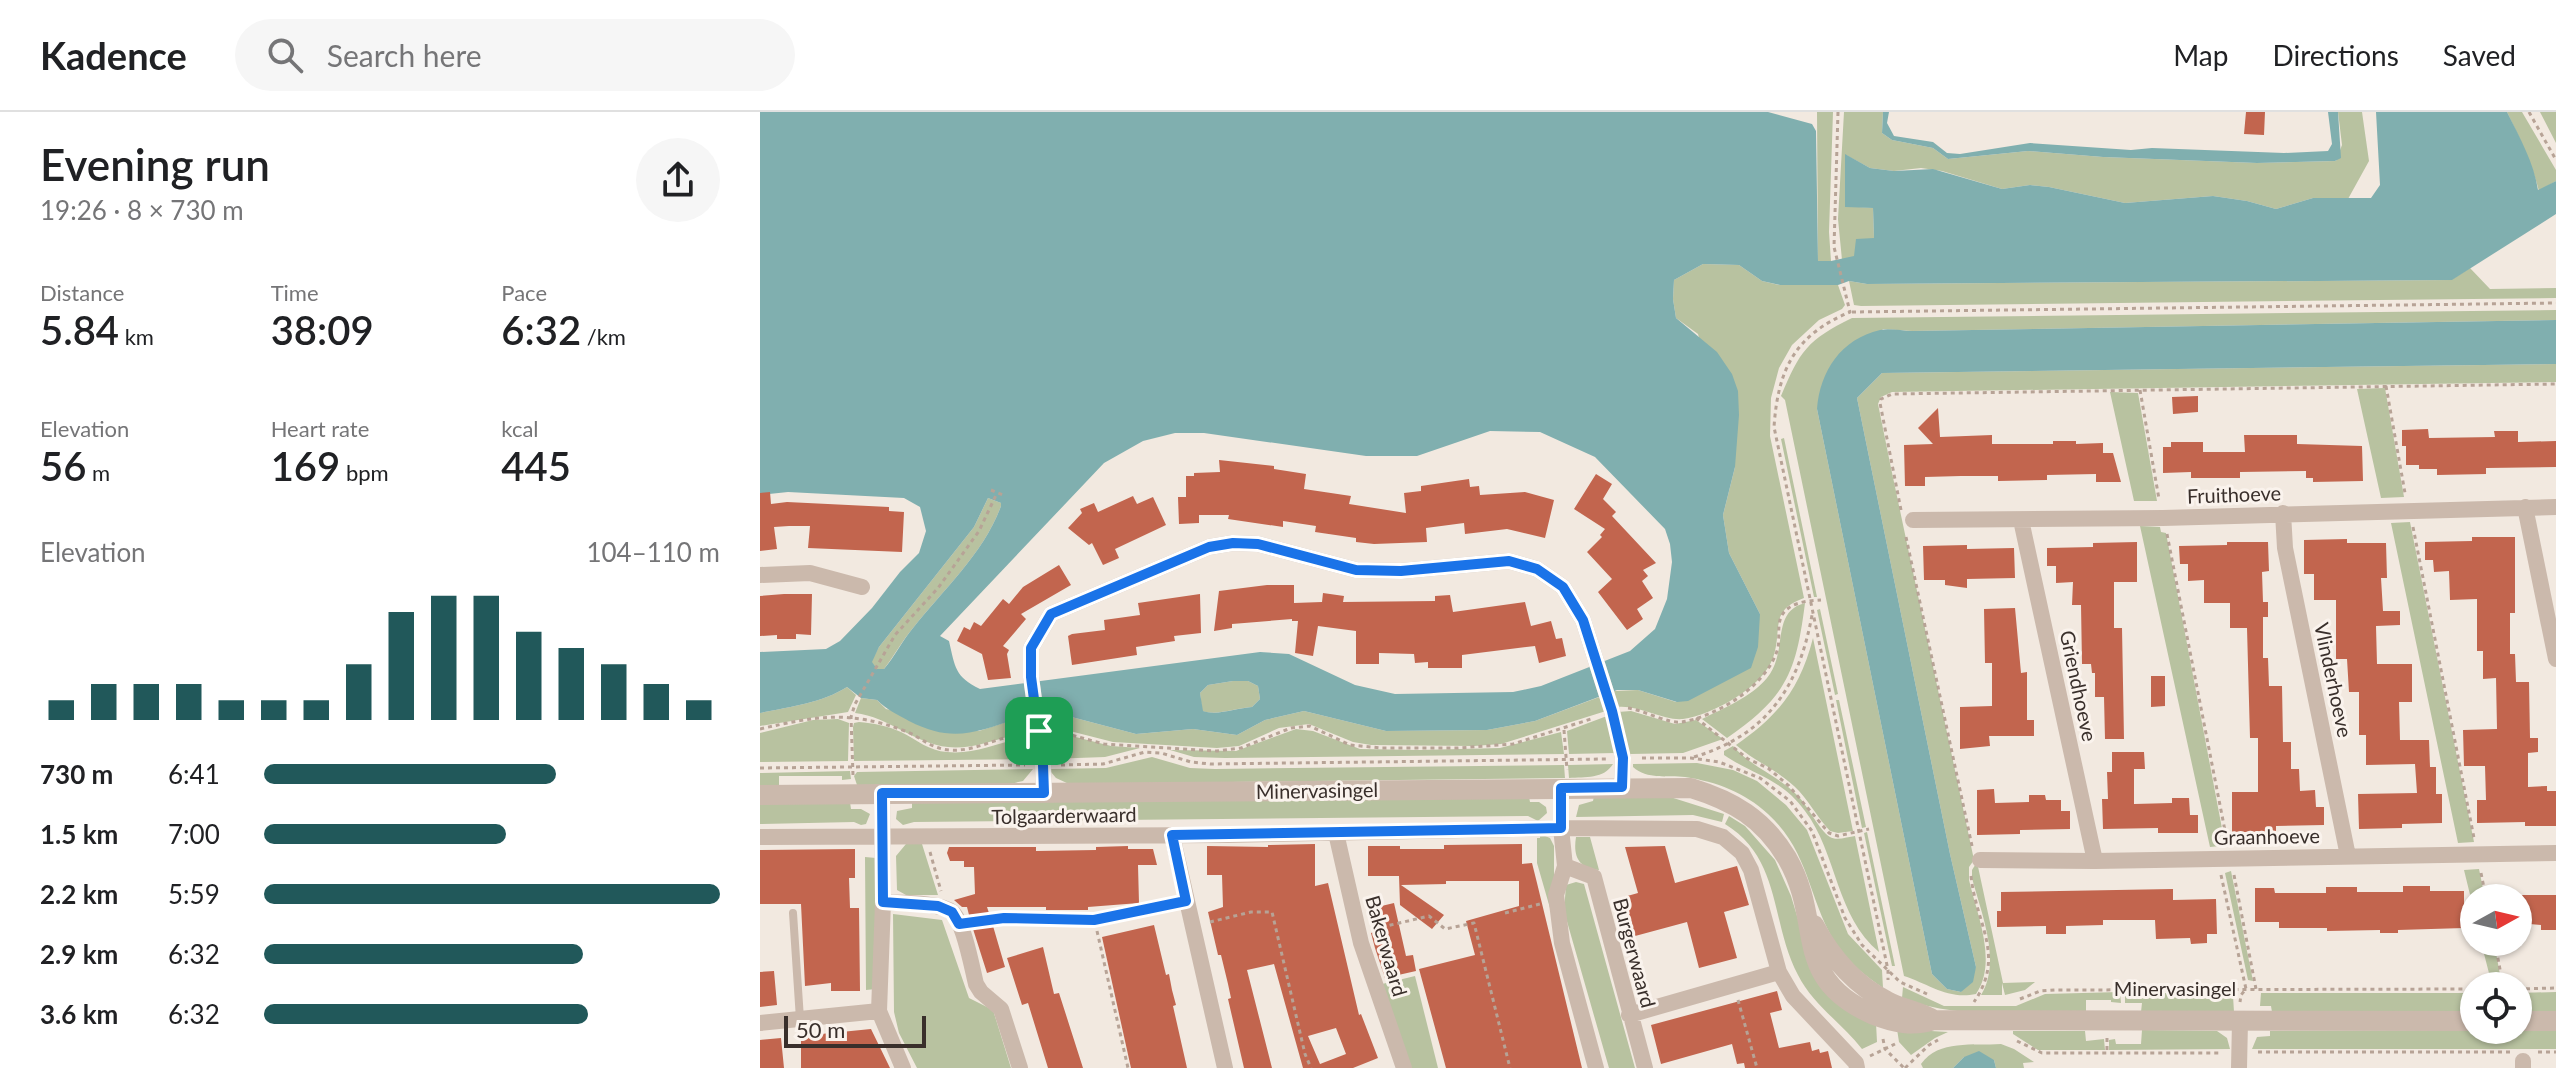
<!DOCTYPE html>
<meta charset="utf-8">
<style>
:root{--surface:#fff;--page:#f6f6f6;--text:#202124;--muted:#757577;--line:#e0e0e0;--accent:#21585a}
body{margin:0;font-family:Lato,sans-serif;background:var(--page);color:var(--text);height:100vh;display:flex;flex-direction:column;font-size:30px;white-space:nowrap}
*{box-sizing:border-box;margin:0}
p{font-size:26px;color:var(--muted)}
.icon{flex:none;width:44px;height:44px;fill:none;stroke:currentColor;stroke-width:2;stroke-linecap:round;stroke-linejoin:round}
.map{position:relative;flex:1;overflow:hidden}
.drawer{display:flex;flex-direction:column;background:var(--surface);width:760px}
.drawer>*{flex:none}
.needle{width:52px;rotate:82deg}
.tools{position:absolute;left:1700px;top:772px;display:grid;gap:16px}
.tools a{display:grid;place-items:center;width:72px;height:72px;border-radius:50%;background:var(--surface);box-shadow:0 2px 6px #0004;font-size:40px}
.scale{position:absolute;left:24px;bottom:20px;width:142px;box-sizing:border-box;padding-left:8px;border:4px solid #392f2b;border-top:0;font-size:22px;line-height:28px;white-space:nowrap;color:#392f2b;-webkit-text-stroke:6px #faf3ed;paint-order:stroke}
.pin{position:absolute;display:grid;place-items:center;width:68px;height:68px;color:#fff;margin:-34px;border-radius:16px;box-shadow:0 4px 12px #0006}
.round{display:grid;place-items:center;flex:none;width:84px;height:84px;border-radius:42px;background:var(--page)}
.headline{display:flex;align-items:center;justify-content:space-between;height:136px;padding:0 40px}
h1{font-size:44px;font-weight:600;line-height:60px}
.figures{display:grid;grid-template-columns:repeat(3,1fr);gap:12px;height:136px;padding:8px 40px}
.figures div{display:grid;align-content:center}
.figures b{font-size:40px;font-weight:600}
.figures small{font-size:22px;font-weight:400}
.figures p{font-size:22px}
.chart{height:224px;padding:16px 40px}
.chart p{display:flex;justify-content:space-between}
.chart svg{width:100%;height:144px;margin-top:8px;stroke:var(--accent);stroke-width:6}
ul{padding:0 40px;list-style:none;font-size:26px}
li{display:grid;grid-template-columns:128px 96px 1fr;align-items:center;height:60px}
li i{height:20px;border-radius:10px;background:var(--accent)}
header{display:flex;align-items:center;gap:48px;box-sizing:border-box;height:112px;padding:0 40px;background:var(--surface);border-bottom:2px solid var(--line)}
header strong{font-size:38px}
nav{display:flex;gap:44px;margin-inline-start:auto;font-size:28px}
.search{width:560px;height:72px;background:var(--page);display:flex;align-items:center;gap:20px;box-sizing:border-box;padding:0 28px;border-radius:44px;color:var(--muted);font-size:30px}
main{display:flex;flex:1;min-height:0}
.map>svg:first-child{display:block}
.green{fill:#b8c2a0}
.water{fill:#80afaf;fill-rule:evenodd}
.building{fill:#c2654e;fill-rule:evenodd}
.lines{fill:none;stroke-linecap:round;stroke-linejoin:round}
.path{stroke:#b7a396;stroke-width:3;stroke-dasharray:4 4;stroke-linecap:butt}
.service{stroke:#cbb9ac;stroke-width:8}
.minor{stroke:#cbb9ac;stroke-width:16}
.tertiary{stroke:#cbb9ac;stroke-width:20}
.route-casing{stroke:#fff;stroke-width:16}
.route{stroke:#1a73e8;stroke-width:10}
.labels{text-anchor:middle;stroke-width:6;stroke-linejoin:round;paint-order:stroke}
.street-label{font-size:20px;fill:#392f2b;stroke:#faf3ed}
</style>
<header>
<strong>Kadence</strong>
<div class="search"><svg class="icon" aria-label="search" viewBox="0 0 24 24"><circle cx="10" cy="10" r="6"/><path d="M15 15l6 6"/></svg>Search here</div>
<nav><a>Map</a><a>Directions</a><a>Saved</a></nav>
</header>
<main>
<section class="drawer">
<div class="headline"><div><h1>Evening run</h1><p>19:26 · 8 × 730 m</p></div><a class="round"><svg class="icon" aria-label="share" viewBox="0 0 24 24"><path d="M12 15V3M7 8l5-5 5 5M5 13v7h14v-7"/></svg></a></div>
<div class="figures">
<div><p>Distance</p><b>5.84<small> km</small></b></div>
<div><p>Time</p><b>38:09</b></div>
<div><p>Pace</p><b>6:32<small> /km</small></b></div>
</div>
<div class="figures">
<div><p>Elevation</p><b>56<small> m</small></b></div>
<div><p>Heart rate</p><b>169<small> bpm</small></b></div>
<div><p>kcal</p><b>445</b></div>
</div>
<div class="chart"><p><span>Elevation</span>104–110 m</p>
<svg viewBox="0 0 160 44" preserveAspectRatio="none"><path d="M5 44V38M15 44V33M25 44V33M35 44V33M45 44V38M55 44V38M65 44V38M75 44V27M85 44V11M95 44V6M105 44V6M115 44V17M125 44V22M135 44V27M145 44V33M155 44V38"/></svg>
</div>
<ul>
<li><b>730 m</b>6:41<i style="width:64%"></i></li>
<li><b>1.5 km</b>7:00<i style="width:53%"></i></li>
<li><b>2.2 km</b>5:59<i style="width:100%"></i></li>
<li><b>2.9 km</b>6:32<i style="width:70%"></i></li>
<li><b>3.6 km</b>6:32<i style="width:71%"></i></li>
</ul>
</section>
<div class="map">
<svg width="1796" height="956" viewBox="0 0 1796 956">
<rect width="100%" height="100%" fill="#f2e9e0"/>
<path class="green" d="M1057,0H1073L1069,120L1071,149H1058Z
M1084,0H1123L1122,21L1132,28L1173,36L1188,47L1268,39L1343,45L1497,51L1576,49L1582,33L1578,0H1602L1609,49L1588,87L1553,86L1516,97L1487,89L1453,84L1365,91L1289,75L1270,73L1242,77L1182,59L1161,56L1134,59L1110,56L1086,43L1085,94L1113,96L1114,126L1094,145L1082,148L1078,107Z
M1747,0H1762L1796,58V69L1779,79C1772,51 1760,27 1747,0Z
M1780,0H1796V31Z
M943,152L979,153L1002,169L1019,173H1078L1085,193L1082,197L1059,208L1032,233L1019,256L1011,286L1010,324L1044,486C1008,499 1023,518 1013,546C1002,576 952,603 923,607C903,609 879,592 856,595L854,579L878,578L916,590L1000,502L969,441L963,403L975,355L938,222L916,206L913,187L914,168Z
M1710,156L1730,177L1796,176V186L1101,194L1094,193L1089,169L1107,172L1691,168Z
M1796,198V208L1152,219L1123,217L1057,297L1172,862L1187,877L1201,880L1216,855L1190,742L1097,286L1122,261L1796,252V270L1132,280L1121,285L1118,292L1131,356L1214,748L1209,755V768C1217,803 1238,850 1216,882C1188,888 1169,872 1144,864L1025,288L1021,284C1040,239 1047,228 1092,206Z
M1625,276L1644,385L1621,386L1597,277Z
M1350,280L1378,281L1397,389H1374Z
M1024,326L1057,485H1054L1021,327Z
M228,386L241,391V394C224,441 183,478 153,516C142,529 134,544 124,557H117L111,550L119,535L214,415Z
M1650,410L1714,730L1698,731L1631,411Z
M1380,414L1400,415L1401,420L1406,421L1464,727L1460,728V734L1450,735Z
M1045,491C1036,562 1026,585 967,626L942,607C964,596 991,585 1007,566C1029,539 1010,500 1045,491Z
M1060,497L1078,582L1075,583L1057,498Z
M1053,526L1093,719L1078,721L1070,719C1057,705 1048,687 1034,674C1016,657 994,649 976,633C1018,604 1040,577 1053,526Z
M473,569H488L498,574L500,587L492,595C476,596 457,604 442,599L440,581L448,573Z
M87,575L96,583L88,600L0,614V601C29,595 62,591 87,575Z
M842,584L846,599L741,632L714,634L611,633L593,630L549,612L519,616L479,634L457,636L353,630L302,617H287L286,607L304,603L376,622L433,617L477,623L505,608L544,599L626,619L727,618L775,609Z
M101,586L117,588L126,597L219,619L259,606L273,610V618C247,623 215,638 188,635C155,632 129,605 95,601Z
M1076,588H1079L1106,715L1102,716Z
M871,599L915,612L936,608L963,627L923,641L870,642L858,600Z
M847,604L855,641L809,642L807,619Z
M78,607L89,611L88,649L0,650V621L53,608Z
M99,610C113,611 128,614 141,620C157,628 169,639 187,640C217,643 245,628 274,623L276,647L94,649L93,615L94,611Z
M536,617L553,619L600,637L659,638L740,636L801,620L804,642L465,646L434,645L410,638L476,639Z
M300,621L351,634L380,636L345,645L289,647L286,622Z
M973,634C991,655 1019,664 1038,684C1048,694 1059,718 1070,725C1076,729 1088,725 1095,724L1119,840C1076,805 1077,741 1045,699C1021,666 995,664 964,643V639Z
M392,645L430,656L455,657L804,653L805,666L309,672L296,666L291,660V657L346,656Z
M937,651L973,658L997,669L1026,693L1047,718L1088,822L1122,858L1123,876C1106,864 1090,852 1078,835C1048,790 1051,741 1008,702C984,680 957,670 925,665C908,663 887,668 873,655V652Z
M853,652C844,667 825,665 809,666L808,653Z
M273,657L263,669L250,672L97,673L94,664L97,660Z
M90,659L91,667L82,668V664H19V673H0V661Z
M834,684H907L964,702L962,710L933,703L816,705L819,693L833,689Z
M769,685L770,690H779L786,695L787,701L778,709L768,704L154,710L143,713L136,707L137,699L152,696V691Z
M90,690L91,697H101L110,702L106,712L101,713L94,710L0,712V692Z
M969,704L985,714L1015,748L1031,784L1044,827L1116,911L1117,930L1102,937C1082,911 1053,893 1038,863C1010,810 1022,747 965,712Z
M1107,720L1135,854H1132L1104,721Z
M780,722L790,726L794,734V810L777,751V726H780Z
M816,725H830L839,758C818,756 813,744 816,725Z
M146,732H162L178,783H146L137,778L136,744Z
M105,745L116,746V877L106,878Z
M1217,750L1243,871L1275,870L1265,878L1245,883L1242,871V883H1221C1242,849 1221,801 1212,766V758Z
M1719,757L1725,786H1714V799L1704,758Z
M1471,759L1493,869L1488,868L1465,761Z
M816,770L824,772L875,956H849L804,799L806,773Z
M133,802L182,808L209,886L233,898L251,956H157L139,921L134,900Z
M1721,830H1734L1741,868L1731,869Z
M655,864L678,956H651L618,873Z
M1143,875L1184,894H1256L1285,882L1360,880L1361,891L1351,890V888H1326V900C1267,900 1197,908 1142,886Z
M1796,880V899L1758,900V881Z
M1365,881H1470L1473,884L1474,900H1381L1382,891H1365Z
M1501,881H1714V900H1512L1511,894H1500Z
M1137,917L1188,920L1175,926L1151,943L1139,930Z
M1382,918L1457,919L1467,926L1470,937L1349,938V928L1355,927L1356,932H1381Z
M1796,918V937H1492L1497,925L1510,924V919Z
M1253,919H1325L1326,929L1344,927L1345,938H1278L1253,922Z
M1241,932L1254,937L1274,950L1263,951L1264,956H1236L1234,948L1204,945L1193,956H1163L1161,952C1179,927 1213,934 1241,932Z"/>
<path class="water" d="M0,0H1008L1052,12L1056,19L1058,149H1071L1094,144L1096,127L1114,126L1113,96L1085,95V42L1110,56L1134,59L1173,57L1242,77L1270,73L1289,75L1365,91L1453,84L1487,89L1516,97L1553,86H1611L1620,73L1616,0H1747C1760,26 1774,51 1778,78L1796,69V102L1692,168L1107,172L1089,169L1078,173H1020L1002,169L979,153L943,152L914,168L913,187L916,206L957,240L972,262L978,279L979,303L975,355L963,403L969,441L1000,502L998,535L991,556L928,589L917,590L878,578H857L775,609L727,618L626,619L544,599L505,608L477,623L433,617L376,622L304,603L264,611L259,606C215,621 192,631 149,609C137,602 127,598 117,588L101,586L87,575C62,591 29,595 0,601V540L66,537L80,529L112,496L140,460L159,441L166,419L160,395L144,386L28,380L0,383ZM730,319L780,320L835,345L905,417L910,432L912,450L907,487L895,517L870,539L781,574L753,580L635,582L595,573L529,542L500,540L220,577C195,565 195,555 189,529L180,524L344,351L383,329L415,321H444L606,344H657ZM228,386L241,391V394C224,441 183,478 153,516C142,529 135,544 124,557H117L112,550L119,535L214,415ZM473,569H488L498,574L500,587L492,595C477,596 457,604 443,599L440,581L448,573Z
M1123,0H1129L1127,11L1134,24L1173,30L1187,41L1200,42L1270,31L1371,38L1392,36L1524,41L1568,39L1572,32L1568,0H1578L1581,46L1575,49L1497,51L1343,45L1268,39L1188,47L1173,36L1132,28L1122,21Z
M1796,208V252L1122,261L1097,286L1190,742L1216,855L1213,870L1201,880L1187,877L1172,862L1057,297C1060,259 1081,227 1120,218C1130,216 1142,219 1152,219Z
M1219,939L1234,948L1236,956H1193L1204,945Z"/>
<path class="building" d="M1486,0H1505L1504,23L1484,22Z
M1438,284V300L1413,302L1412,285Z
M1178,296L1180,325L1232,323V332H1293V329H1316V332L1343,331V341H1353L1361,370H1336V362L1287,363V368L1238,369V364H1201L1165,365V374H1145L1144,333L1173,332L1158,316Z
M1668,317L1669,326L1735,325L1734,319H1758V330L1796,329V355L1726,356V362L1677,363V357H1659V353H1646V334H1642V318Z
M1484,323H1537V332L1602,334L1603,369L1553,370V366H1546V359L1480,360V366H1431V360L1403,361V335H1411V330H1443V340H1485Z
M459,348L514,354V357L546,362L544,377L591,384L589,392L646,401L644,381L661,379V374L709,367L710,375L719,374L720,383L765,380L794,388L785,426L747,417L705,422L704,411L666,416L667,430L614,432L596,430V426L555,420L556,414L523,409V415L468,407L469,403H439V411L419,412L418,385H426V364H434V361L460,360Z
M836,362L852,372L843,387L856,400L852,404L896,451L883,458L888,464L882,469L893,486L877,497L883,507L867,518L838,480L852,467L827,440L842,425L840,423L845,417L814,397Z
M10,380L11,392L27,390L129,395V399L144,400L142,440L48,436L50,414H29L14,415L17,437L0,439V381Z
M373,384L377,392L393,385L406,413L355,437L359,446L343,453L332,431L329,433L308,416L322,401L320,397L334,391L338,400Z
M1712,425H1755V501H1750V542H1755L1756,570H1769L1770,626H1778V640L1768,641V675L1787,674V679H1796V714H1765V710L1717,711V688H1726L1725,654H1704L1703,618L1737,617L1736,566L1723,567V539H1717V487L1690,488L1689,459L1674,460L1673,448H1665V430L1712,429Z
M1587,427V431H1626L1627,466H1621L1623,499H1640V513L1616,514L1617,552H1652V590H1639L1640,628H1669L1670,655H1676V682H1682V711L1642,712V716L1599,717L1598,682L1657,681L1655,652L1606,653V623H1599V580H1589L1587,547H1576V488H1554V462H1544V428Z
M1377,430V470H1354V516H1362L1364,627H1345L1344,585H1335V561H1332L1331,552H1322L1321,493H1312L1313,470L1296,471V454H1287V436L1333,435V431Z
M1467,430H1508L1509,459L1502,460L1503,490H1508V505H1503V546H1508L1509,574H1522L1523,630H1531V657H1539L1540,679L1555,678L1556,695H1564V713L1516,714V720H1472V680H1498V626H1490L1487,516H1470V491H1444V468L1428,469V452H1420L1419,434L1467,433Z
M1207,433V437L1254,436L1255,466L1207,467V476L1185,473V468H1164L1163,434Z
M299,453L311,473L261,502L266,507L243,534L249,538L247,542L251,566L228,568L222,542L197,529L204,515L210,518L214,510L221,514L243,487L249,492L263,475Z
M507,473H534V491L562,490L563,481L584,484L583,490L675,489V484L690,483L693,500L765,490L771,514L791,509L796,527L802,526L806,544L779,551L775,534L702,543V556H668V550L655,551L654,542L619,541V552H596V519L558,514L553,544L535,541L538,509H532V507L472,512V516L454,519L459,479Z
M24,482H52L51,523L36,522V527H17V523L0,524V484Z
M440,482L441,521L414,524L415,529L376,535L377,543L312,553L308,524L312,522L345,518L344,508L380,503L378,491Z
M1255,496L1261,561L1267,560V608H1274V624H1229L1230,634L1200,637V595L1232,594V551H1225L1224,497Z
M1391,564H1405V594L1391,595Z
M1352,640H1384L1385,657H1374V692L1412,691V686H1429L1430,703H1438V721H1398V716L1343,717L1342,687H1348L1347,660H1352Z
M1234,677L1235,691L1269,690V683H1285L1286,688H1301V699H1310V717L1260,718V722L1217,723V678Z
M555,732V774L568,771L599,903L601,902L618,946L593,956H543L514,852L487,858L512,956H484L468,887L471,886L468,872L461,843H458L448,800L463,795L462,763H447V734L508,735V733ZM576,916L586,942L560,952L548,924Z
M762,732V752L772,751L777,771L822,956H686L659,857L715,843L706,809L759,794V769H686V772L641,773L684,803L672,817L640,793L639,764H608V734H640V737H684V733Z
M368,734V737H393L397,753H378L379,791L328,795V798H286V795H227L229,801L209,803L207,795H202L194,788L215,782L214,755H204V749H190L187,741L189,735H276V739L336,738V735Z
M905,734L915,771L977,754L989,793L964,800L977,846L939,856L927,810L864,827L853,788L878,781L865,735Z
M95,737V766H89L90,796H99L100,879H71V871L45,874L41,792H0V738Z
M1643,774H1670V779H1704V816L1638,818V821H1620V818L1567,819V816H1519V810H1495V776H1514L1515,781H1566V775H1597V780H1643Z
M1413,777V788L1456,787L1457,822H1447V831L1431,832L1430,826L1396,827L1395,808H1343V813L1306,814V822H1286V814L1237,815V799H1241V780Z
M1758,783H1796V818H1781V813L1758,811Z
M634,791L646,844L653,843L656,859L625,866L615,836L611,821L614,820L609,797Z
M394,813L406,863L409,862L412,878L416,893L413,894L427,956H371L342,825Z
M233,814L245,855L227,861L213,817Z
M283,835L294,882L299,881L323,956H288L268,891L262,893L247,846Z
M14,859L17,893L0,895V860Z
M1017,879L1022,898L1010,901L1019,936L1050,930L1052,939L1059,937L1060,941L1068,939L1072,956H985L984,951L977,952L972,932L901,952L891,913Z
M111,917L130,956H41V924Z
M21,926L24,956H0V928Z"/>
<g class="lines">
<path class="path" d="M1078,0L1074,135L1090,200C1035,223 1018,257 1014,315L1128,858V868
M1769,0L1796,48
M1092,200L1796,191
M1626,274L1645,381
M1380,278L1399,387
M231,378L243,383
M1141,398L1120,291L1121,287L1132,282L1796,272
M1653,415L1714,726
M1407,422L1467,729
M1146,425L1212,734
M868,596C883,598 908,612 922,610C957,604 1005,575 1017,539C1021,528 1016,514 1022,503C1030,490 1047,489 1061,488
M936,606L988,647L1008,656L1029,674L1069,721L1078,724L1109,717
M0,617C56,604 90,598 145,619C161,625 171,637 190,638C215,640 237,625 262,622
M804,618L807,658
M297,619L344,632L457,639L481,636L531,616L550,614L590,633L622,636H698L753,632L834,606
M934,645C1007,623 1039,575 1052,503
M882,646H931L959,650L1000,666L1030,689L1052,719L1085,806L1102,833L1140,870L1167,882
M301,653L343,652L385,640L401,641L431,650L450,652L846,647
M0,656L265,653
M93,663L91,605L95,592L135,523L178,476L219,419L237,381
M170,740L181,779
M1721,761L1726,786
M1461,763L1486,877L1481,883L1480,890
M1474,763L1496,877
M1211,764C1216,813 1246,843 1214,890
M745,801L780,792
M450,810L491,800H512L545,942L551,956
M614,817L669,804L685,817L714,811L750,956
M337,819L368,956
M1735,830L1743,874
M1758,877L1796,876
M1260,887L1280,879L1295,878L1714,877
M978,888L997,956
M1347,926V942
M1123,927L1125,937L1144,956
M1257,929L1282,941H1462
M1498,940H1750
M1778,940H1796
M1110,944L1135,932
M1145,956L1169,933L1178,928"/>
<path class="service" d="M33,801L40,907
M200,811L244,806L334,808L426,789"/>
<path class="minor" d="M1765,395L1796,547
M1523,401L1525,436L1588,744
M1153,408L1403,406L1796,395
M1261,408L1335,749
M0,463L50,461L102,475
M801,676V716L805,754L796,783L802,831L836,956
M122,681L123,790L119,899L143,956
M284,681L283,653L271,565V536L291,502L449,435L473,431L498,432L596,458L641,459L749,449L777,457L803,475L823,508L852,599L863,646L862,675
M576,721L601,831L644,956
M412,723L465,956
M0,725L467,723L801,716L937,717L963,725L982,741L991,758L1019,860L1033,884L1096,951L1097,956
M1220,748L1335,749L1796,741
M805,754L834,765L885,956
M123,790C139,791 180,790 192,800C204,810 212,856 216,872L221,880L241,897L260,956
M869,903L1019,860
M0,911L119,899
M1479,956L1480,910
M1763,956V949"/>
<path class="tertiary" d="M0,683L931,676C973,689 1003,706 1027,746C1065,812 1029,866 1114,903C1134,911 1153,915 1174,908L1714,909
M1054,813C1071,845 1093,872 1127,889C1142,897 1159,899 1174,908
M1758,909H1796"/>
</g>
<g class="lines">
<defs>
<path id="route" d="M473,431L498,432L596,458L641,459L749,449L777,457L803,475L823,508L852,599L863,646L862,675L801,676V716L412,723L426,789L334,808L244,806L199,812L192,800L178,794L123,790L122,681H284L283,653L271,565V536L291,502L449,435Z"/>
</defs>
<use href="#route" class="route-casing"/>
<use href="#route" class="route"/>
</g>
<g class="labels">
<g class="street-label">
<text transform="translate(1474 383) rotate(-2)" y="7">Fruithoeve</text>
<text transform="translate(1573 568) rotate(78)" y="7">Vlinderhoeve</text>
<text transform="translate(1318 574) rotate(78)" y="7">Griendhoeve</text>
<text transform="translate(557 679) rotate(-1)" y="7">Minervasingel</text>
<text transform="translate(304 704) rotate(-1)" y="7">Tolgaarderwaard</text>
<text transform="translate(1507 725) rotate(-1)" y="7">Graanhoeve</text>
<text transform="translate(626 834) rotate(74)" y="7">Bakerwaard</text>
<text transform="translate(874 841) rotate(75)" y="7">Burgerwaard</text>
<text x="1415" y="884">Minervasingel</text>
</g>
</g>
</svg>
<div class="tools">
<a><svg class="needle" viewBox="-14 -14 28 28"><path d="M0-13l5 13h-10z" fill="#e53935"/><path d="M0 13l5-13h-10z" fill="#757577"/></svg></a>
<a><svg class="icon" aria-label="locate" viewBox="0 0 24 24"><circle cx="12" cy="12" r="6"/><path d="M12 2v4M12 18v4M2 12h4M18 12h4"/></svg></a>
</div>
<div class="scale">50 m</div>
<div class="pin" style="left:279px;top:619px;background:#1e9e55"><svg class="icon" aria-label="arrive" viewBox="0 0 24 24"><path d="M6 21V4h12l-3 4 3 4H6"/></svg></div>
</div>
</main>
